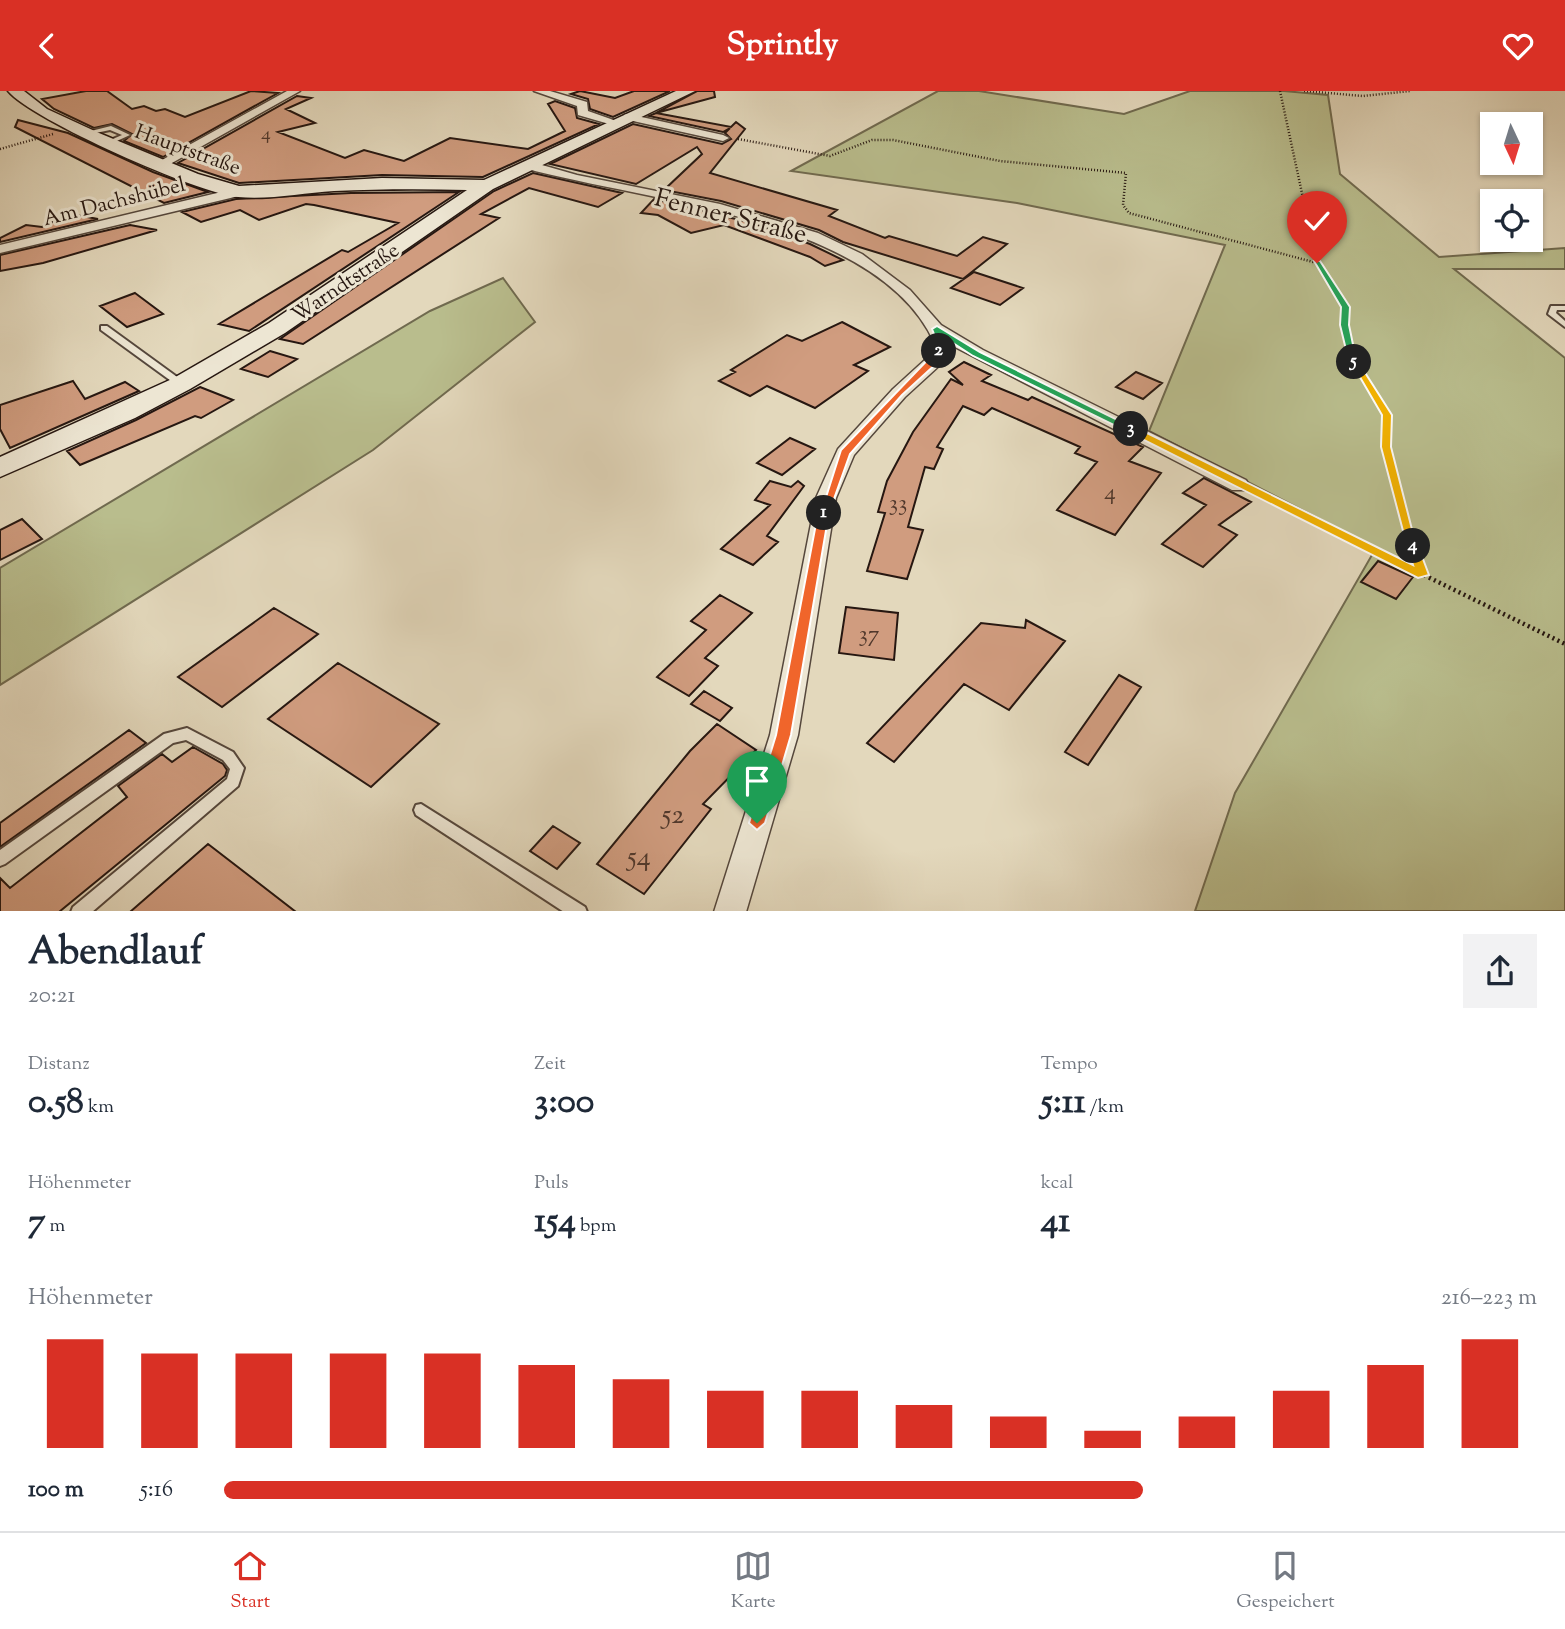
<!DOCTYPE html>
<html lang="de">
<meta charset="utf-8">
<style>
:root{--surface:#fff;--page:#f2f2f3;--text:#1f2937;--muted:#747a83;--line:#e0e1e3;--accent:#d93025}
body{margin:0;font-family:"Sorts Mill Goudy",serif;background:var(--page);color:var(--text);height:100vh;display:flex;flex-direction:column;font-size:26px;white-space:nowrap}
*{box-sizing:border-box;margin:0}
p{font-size:23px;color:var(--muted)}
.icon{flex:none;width:38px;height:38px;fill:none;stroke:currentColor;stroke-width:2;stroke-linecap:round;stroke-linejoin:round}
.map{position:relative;height:820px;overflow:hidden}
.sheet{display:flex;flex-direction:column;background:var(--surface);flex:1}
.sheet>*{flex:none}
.needle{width:46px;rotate:176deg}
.fabs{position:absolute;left:1480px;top:21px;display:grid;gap:14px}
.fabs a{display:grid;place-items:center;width:63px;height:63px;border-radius:0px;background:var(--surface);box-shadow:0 2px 5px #0004;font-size:35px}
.pin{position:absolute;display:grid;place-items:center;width:60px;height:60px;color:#fff;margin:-72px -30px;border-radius:50% 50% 50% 0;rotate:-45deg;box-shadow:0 0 7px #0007}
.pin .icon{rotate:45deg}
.km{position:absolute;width:35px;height:35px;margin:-18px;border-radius:50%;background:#222;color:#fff;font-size:19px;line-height:35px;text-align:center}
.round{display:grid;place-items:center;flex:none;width:74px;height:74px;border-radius:0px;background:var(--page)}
.overview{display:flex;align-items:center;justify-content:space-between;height:119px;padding:0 28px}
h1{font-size:38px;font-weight:700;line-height:52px}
.figures{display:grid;grid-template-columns:repeat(3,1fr);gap:10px;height:119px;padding:7px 28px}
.figures div{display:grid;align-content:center}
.figures b{font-size:35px;font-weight:700}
.figures small{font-size:19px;font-weight:400}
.figures p{font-size:19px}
.chart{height:196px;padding:14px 28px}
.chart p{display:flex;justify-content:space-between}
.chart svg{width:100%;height:126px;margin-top:7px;stroke:var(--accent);stroke-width:6}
ul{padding:0 28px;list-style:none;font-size:23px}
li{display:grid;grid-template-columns:112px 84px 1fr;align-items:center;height:52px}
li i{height:18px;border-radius:9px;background:var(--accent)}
header{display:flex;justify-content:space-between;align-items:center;height:91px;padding:0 28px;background:var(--accent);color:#fff;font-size:32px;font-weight:700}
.menu{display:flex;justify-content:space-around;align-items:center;height:98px;border-top:2px solid var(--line);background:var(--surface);font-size:19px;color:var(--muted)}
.menu a{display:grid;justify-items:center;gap:4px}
.menu .current{color:var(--accent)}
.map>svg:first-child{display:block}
.green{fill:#b9bd8d;stroke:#706a4f;stroke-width:2}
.building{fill:#d09c7f;stroke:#261711;stroke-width:2}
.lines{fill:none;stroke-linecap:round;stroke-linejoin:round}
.lane-casing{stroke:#55473c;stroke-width:4}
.street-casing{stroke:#55473c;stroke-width:3}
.secondary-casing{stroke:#261711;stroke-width:3}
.path-far2{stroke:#261711;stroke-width:2.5;stroke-dasharray:1 2;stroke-linecap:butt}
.path-far1{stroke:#261711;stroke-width:3.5;stroke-dasharray:2 2.5;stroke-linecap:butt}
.path{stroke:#261711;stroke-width:4.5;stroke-dasharray:2 3.5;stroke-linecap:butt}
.lane{fill:#ede6d3;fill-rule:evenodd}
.street{fill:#ede6d3;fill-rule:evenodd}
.secondary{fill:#ede6d3;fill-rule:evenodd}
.split-1{fill:#f0652b;stroke:#fff;stroke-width:2}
.split-2{fill:#f0652b;stroke:#fff;stroke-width:2}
.split-3{fill:#22a559;stroke:#fff;stroke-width:2}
.split-4{fill:#f5b400;stroke:#fff;stroke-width:2}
.split-5{fill:#f5b400;stroke:#fff;stroke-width:2}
.split-6{fill:#22a559;stroke:#fff;stroke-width:2}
.labels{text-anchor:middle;stroke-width:6;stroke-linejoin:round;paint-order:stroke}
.far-number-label{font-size:19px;fill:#50382c}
.far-street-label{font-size:21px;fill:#261711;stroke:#ede6d3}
.number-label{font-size:23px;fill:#50382c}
.street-label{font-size:26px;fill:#261711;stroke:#ede6d3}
.near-number-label{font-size:28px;fill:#50382c}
</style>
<header><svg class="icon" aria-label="back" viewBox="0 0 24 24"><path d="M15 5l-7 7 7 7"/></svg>Sprintly<svg class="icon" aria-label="heart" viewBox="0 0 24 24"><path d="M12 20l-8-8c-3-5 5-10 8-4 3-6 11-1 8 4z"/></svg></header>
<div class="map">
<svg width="1565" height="821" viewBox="0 0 1565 821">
<rect width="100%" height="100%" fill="#e3d8bc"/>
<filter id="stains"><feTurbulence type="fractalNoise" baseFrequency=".00286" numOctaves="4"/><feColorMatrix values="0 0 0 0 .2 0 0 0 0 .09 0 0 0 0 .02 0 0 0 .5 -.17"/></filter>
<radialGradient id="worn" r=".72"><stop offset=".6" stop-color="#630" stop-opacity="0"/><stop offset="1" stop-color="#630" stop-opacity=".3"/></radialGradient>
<path class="green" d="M938,0H979L1124,23L1190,0H1284L1328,4L1340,83L1439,166L1565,157V178H1454L1565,267V820H1195L1235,702L1376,457L1149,340L1225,154L1017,112L791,80Z
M503,187L535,231L373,359L0,594V477L430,220Z"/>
<path class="building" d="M86,0H107L132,18L144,15L156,20L165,18L185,26L251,0L278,2L163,66L124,50L132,43L112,33L94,37L54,18L42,8Z
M580,0L615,7L634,0H670L613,26L590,18L588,8L571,3Z
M697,0H714L715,6L656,22Z
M297,5L311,7L286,18L315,32L278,41L345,67L364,59L404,70L450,47L528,58L565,40L548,13L555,10L575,17L577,27L599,33L483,86L382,84L239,92L178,72Z
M656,22L731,36L736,31L745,38L710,82L837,119L829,125L885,147L889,145L957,165L983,146L1007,153L963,188L843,151L819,139L721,110L664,99L702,63L697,56L636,93L550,73L633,33L722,53L731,48L725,42L730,37L723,41L649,25Z
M18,29L68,42L153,81L208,101L164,112L15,36Z
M533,82L622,102L598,116L529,97L481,123L499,127L303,253L280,248L494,100Z
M459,101L249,240L219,233L342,159L348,161L398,132L314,114L306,113L259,129L240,119L201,131L182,121L236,108L351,102Z
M654,108L752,132L810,153L843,169L825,175L810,166L724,134L691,142L658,124L641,122Z
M71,123L98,128L0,151V147L26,134L42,136Z
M130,134L157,139L43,172L0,180V164Z
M974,181L1023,197L1000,214L951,197Z
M135,202L163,223L127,236L100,215Z
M842,231L890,256L854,274L868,280L815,317L767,295L750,305L719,290L735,281L731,279L787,244L802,250Z
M270,260L297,268L268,286L241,278Z
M964,271L991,284L982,290L1028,309L1032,306L1143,356L1129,370L1161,382L1115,444L1057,419L1097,371L1075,362L1080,356L992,317L984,324L963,315L937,356L943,358L934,378L925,376L908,436L923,439L907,488L867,480L885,422L878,421L887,390L913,341L951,288L963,294L949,281Z
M1136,281L1162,292L1143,308L1116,296Z
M73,290L85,308L125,291L139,300L10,357L0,338V314Z
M200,296L233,309L201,327L195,325L80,374L67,360L136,329Z
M790,347L815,358L782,384L757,372Z
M1204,387L1251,411L1219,434L1237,444L1203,476L1162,453L1206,414L1183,402Z
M770,390L791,396L798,390L804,395L767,445L778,451L753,474L721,458L770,414L755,409Z
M22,428L42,448L0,469V439Z
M1378,470L1413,486L1396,508L1361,491Z
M720,504L752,522L705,567L718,575L689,605L657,586L706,539L691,530Z
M846,516L898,522L894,569L839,562Z
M274,517L318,543L222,616L178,586Z
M1026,529L1065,550L1009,619L964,593L894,671L867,652L981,532L1025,537Z
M338,572L439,633L371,696L268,628Z
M1119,584L1141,596L1088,674L1065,661Z
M704,600L732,617L720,630L691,613Z
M717,633L756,659L703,713L711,718L644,803L597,773L690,660Z
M129,639L146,652L0,756V732Z
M193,656L223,673L227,679L225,685L59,821H0V787L10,797L127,706L118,695L162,663L172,671Z
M553,735L580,752L557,778L530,760Z
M208,753L296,821H130Z"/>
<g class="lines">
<defs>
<path id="lane" d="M111,35L130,44L108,54L106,53V51L122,44L110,39L86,44L83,42Z
M1551,215H1565V219H1557L1556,222L1565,230V236L1548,223Z
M101,235H107L184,291L185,293L184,295H178L101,239Z
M187,637L233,661L244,677L238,695L92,821H71L73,816L227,688L230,678L223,669L186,649L173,652L5,773L0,775V759L164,643Z
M421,713L585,816L587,821H564L416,724L414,719L416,714Z"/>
<path id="street" d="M287,0H300L163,77L153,74Z
M534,0H550L587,11L588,20L622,32L616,35L578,24L577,15Z
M628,23L723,44L729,47L723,50L624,28V24Z
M528,70L577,84L720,113L818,142L862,163L910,199L941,234L983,259L1246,389L1249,394L1246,399H1232L951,254L940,274L905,306L854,364L836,407L798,644L746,821H714L770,644L816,407L838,358L893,298L927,267L935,253C879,126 642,110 524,77L522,74Z
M238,97L243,98V104L0,162V154Z"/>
<path id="secondary" d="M8,0H24L47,18L99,42L198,83L239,95L382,87L484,89L676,0H695L493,98L285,242L190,298L135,327L0,386V366L172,288L269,232L467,99C423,98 379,98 334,100C303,102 269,109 238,106C199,103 32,29 8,0Z"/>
</defs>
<use href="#lane" class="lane-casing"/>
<use href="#street" class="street-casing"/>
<use href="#secondary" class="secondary-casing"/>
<path class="path-far2" d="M1280,0L1317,172L1346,216L1345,225
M1304,0L1363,5L1410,0
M738,48L830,65L872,49H893L1000,70L1126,82L1123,114L1129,122L1317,172
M0,58L53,43"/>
<path class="path-far1" d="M1345,223L1344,234L1354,271L1387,324L1386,356L1393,381"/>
<path class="path" d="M1392,379L1422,484
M1256,402L1565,553"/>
<use href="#lane" class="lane"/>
<use href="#street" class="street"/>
<use href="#secondary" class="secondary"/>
</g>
<path class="split-1" d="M824,418L829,422L791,644L765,732L757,739L749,732L776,644L818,422Z"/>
<path class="split-2" d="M939,257L944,260L937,272L902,304L850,363L829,422L820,425L841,359Z"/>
<path class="split-3" d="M937,235L980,261L1136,338L1128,341L973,265L945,247L947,253L944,260L936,262L938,253L932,238Z"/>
<path class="split-4" d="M1128,336H1135L1413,474L1407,455L1417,452L1429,484L1418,487L1128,341Z"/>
<path class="split-5" d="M1350,269H1357L1392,324L1391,356L1417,458L1407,455L1381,356L1382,324Z"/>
<path class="split-6" d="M1314,170H1320L1350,216L1349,234L1357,273L1349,271L1340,234L1341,216Z"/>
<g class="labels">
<g class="far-number-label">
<text x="266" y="48">4</text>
</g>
<g class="far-street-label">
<text transform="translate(188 58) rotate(20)" y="7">Hauptstraße</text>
<text transform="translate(114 110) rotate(-14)" y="7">Am Dachshübel</text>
<text transform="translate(345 191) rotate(-34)" y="7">Warndtstraße</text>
</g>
<g class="number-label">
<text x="1110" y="408">4</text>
<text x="898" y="419">33</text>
<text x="869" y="550">37</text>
</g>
<g class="street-label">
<text transform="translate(731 124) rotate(14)" y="9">Fenner Straße</text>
</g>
<g class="near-number-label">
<text x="673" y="732">52</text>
<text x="639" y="774">54</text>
</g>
</g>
<rect width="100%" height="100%" filter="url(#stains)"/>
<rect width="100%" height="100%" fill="url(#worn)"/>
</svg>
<div class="fabs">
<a><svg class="needle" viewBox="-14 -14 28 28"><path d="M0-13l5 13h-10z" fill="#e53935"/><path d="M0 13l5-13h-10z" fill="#747a83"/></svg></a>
<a><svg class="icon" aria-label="locate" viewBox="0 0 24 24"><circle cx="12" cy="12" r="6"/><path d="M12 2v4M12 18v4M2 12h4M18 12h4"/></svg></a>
</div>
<div class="pin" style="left:757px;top:732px;background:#1e9e55"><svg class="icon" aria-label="arrive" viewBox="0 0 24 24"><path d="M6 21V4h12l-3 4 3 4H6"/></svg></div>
<div class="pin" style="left:1317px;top:172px;background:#d93025"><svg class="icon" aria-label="check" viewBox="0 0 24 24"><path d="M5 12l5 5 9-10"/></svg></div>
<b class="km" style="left:824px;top:422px">1</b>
<b class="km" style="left:939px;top:260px">2</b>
<b class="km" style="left:1131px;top:338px">3</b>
<b class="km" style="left:1413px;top:455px">4</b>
<b class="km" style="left:1354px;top:271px">5</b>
</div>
<section class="sheet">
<div class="overview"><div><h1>Abendlauf</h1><p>20:21</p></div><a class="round"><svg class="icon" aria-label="share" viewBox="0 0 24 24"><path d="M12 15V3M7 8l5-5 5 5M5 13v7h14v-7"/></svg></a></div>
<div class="figures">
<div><p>Distanz</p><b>0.58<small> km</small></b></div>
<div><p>Zeit</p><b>3:00</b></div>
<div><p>Tempo</p><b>5:11<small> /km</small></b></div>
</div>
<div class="figures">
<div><p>Höhenmeter</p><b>7<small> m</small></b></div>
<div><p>Puls</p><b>154<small> bpm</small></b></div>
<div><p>kcal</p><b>41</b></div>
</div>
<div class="chart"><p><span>Höhenmeter</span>216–223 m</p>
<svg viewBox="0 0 160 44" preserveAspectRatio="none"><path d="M5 44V6M15 44V11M25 44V11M35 44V11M45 44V11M55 44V15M65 44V20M75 44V24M85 44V24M95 44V29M105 44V33M115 44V38M125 44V33M135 44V24M145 44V15M155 44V6"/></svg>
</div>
<ul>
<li><b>100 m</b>5:16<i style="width:70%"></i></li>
</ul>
</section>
<nav class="menu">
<a class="current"><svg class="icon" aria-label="home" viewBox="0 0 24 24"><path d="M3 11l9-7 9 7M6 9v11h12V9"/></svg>Start</a>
<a><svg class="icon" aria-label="map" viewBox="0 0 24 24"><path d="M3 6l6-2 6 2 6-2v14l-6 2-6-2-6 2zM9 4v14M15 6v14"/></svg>Karte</a>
<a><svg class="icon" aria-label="saved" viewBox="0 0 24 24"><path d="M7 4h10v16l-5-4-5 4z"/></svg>Gespeichert</a>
</nav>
